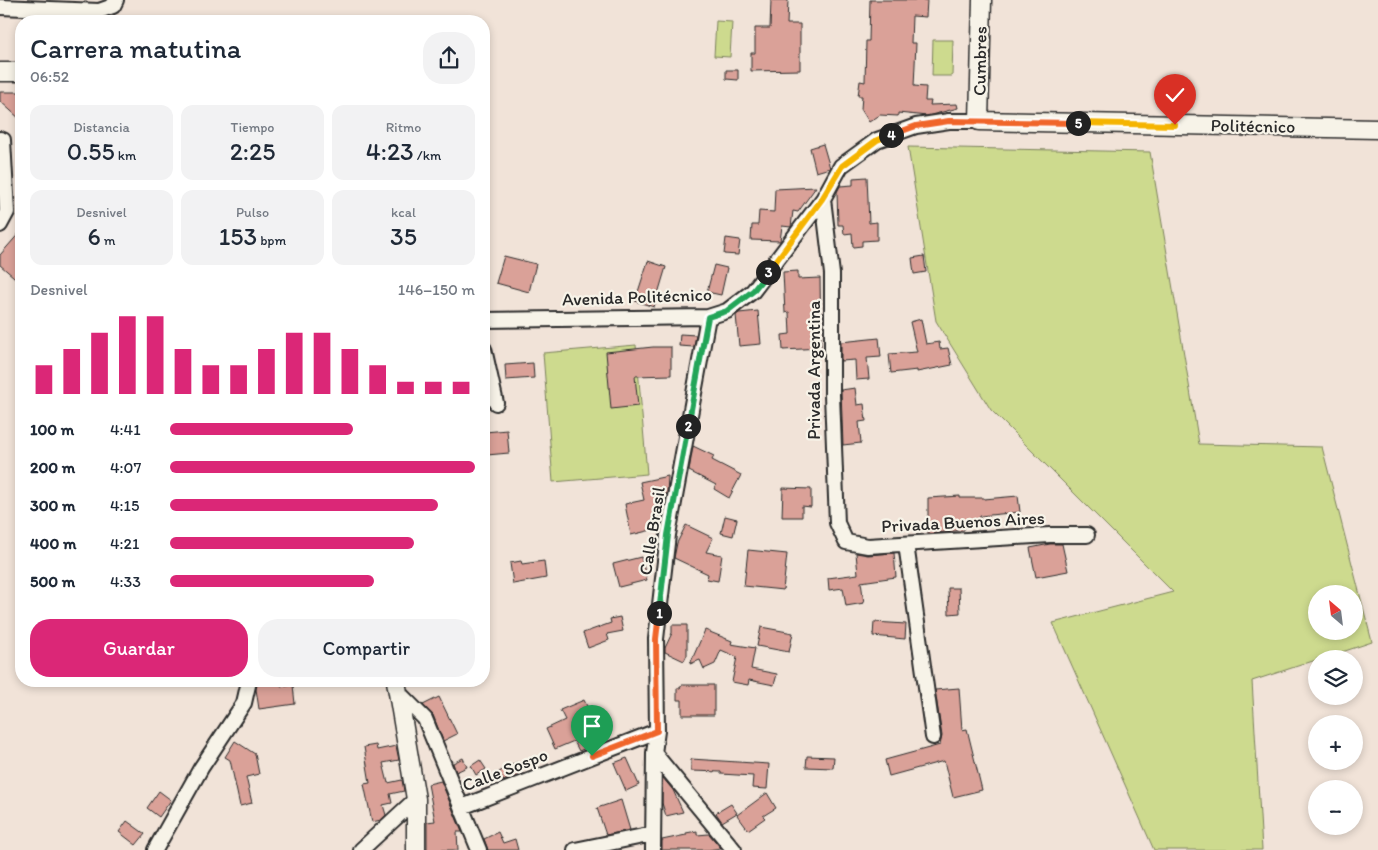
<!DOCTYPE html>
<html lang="es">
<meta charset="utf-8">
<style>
:root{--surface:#fff;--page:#f2f2f3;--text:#1f2937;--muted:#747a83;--accent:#db2777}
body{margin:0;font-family:Itim,sans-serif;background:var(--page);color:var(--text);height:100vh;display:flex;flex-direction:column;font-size:19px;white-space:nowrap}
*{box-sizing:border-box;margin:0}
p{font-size:16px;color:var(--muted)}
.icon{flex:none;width:28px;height:28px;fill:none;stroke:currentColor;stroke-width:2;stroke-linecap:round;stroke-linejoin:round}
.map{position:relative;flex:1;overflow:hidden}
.drawer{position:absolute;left:15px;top:15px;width:475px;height:672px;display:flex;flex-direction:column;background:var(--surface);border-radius:20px;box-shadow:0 2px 8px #0003}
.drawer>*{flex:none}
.needle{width:32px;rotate:332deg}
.buttons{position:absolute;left:1308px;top:585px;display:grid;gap:10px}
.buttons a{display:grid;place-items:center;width:55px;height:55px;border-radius:50%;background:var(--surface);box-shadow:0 2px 8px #0003;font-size:25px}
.pin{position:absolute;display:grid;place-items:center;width:42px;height:42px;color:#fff;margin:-51px -21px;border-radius:50% 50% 50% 0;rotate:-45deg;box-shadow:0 0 5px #0007}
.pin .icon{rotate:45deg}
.km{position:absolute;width:25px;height:25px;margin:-12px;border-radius:50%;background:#222;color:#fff;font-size:14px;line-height:25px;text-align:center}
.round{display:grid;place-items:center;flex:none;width:52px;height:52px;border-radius:20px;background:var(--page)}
.headline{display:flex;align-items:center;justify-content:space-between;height:85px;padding:0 15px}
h1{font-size:28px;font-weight:600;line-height:38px}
.stats{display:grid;grid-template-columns:repeat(3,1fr);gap:8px;height:85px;padding:5px 15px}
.stats div{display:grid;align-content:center;border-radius:12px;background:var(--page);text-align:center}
.stats b{font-size:25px;font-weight:600}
.stats small{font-size:14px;font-weight:400}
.stats p{font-size:14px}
.chart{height:140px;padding:10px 15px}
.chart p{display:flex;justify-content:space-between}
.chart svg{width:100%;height:90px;margin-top:5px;stroke:var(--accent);stroke-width:6}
.action{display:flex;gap:10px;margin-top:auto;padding:10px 15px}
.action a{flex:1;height:58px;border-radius:20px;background:var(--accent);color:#fff;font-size:20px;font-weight:600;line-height:58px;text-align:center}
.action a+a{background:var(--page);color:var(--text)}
ul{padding:0 15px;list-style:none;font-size:16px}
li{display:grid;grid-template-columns:80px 60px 1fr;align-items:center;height:38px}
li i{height:12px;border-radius:6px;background:var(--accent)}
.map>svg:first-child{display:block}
.green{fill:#cdda8e;stroke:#7c825c;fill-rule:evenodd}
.building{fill:#daa198;stroke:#2b2b2b}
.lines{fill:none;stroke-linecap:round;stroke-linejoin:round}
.minor-casing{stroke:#2b2b2b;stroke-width:18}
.tertiary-casing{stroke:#2b2b2b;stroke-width:21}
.minor{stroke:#f7f3e8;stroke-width:14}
.tertiary{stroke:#f7f3e8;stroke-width:18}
.split-1-casing{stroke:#fff;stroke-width:10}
.split-2-casing{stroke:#fff;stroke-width:10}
.split-3-casing{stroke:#fff;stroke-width:10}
.split-4-casing{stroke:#fff;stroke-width:10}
.split-5-casing{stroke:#fff;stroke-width:10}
.split-6-casing{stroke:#fff;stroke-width:10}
.split-1{stroke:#f0652b;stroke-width:6}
.split-2{stroke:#22a559;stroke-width:6}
.split-3{stroke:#22a559;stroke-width:6}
.split-4{stroke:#f5b400;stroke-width:6}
.split-5{stroke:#f0652b;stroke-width:6}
.split-6{stroke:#f5b400;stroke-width:6}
.labels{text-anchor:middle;stroke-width:4.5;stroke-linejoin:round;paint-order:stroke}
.street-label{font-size:18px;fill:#2b2b2b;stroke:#f7f3e8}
</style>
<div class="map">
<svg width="1378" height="850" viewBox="0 0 1378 850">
<rect width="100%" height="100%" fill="#f1e3d8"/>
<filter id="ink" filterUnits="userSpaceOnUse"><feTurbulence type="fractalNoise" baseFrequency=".02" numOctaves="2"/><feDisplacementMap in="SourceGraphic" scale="10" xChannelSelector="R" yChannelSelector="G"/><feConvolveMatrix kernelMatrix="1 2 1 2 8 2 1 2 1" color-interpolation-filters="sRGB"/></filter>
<g filter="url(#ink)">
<path class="green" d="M716,21L732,22L730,57L714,56Z
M933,40H953L952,76H932Z
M908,147L1150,152L1199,444L1322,447L1372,642L1321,659H1316V660L1252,681L1262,850H1154L1053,623L1173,592L991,410L936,321ZM1316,594H1354V631H1316Z
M636,345L647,474L553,482L543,353Z"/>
<path class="building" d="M771,0H788L787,24H800V70L751,71V53H755V28H770Z
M870,0H927L926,17L912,16L911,43H916L914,86L926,87L925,101H931L930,105L957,104L958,108L927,116L898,113V116L880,115L869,122L861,109L862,96H858L860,81L865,82L866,41H869Z
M726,70H738V80L726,79Z
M0,92H21V120L0,101Z
M823,144L830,168L816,172L810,148Z
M867,177L869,223L877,222V240L862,241V246L853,247L852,233L844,234L843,225H838L837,192L840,186L853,185V178Z
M816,187L798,212L793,211L791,227L782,226L780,241L751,240L752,225H758L759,211L774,212L775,189Z
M21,231V283L0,265V255Z
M726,238L740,240L738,255L724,254Z
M504,256L536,264L529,292L496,283Z
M924,256L926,272L914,274L912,258Z
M648,261L666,267L654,307L635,301Z
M714,265L727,268L721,295L707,292Z
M798,271V279L820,278L821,348L783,350L782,335L790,334L789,312L785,313L783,272Z
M758,311L761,344L739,346L736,315L739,313Z
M921,319L926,344L939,342L940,349L948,348L952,365L917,372V370L891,373L889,354L917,352L910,322Z
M680,334L696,335L694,347L679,346Z
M879,338L881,357L867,358L869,379L856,380L855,360L841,361V342Z
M653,347H671V375L635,376L638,406L611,409L606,352Z
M533,363L534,378L506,380L505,365Z
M855,388L857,405L864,404L866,421L859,422L861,443L843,445L841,390Z
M507,430L509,453L487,455L485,432Z
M693,446L714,456L712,460L741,475L729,498L714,489L716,485L689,471Z
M668,476L667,494L656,497L661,523L660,528L631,535L625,504L644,500L640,482Z
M783,488L811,489V507L802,506V517H782Z
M960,496V498H984V499L1018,496L1020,512L980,516V523H964V530L928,534V498Z
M725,516L737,519L733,536L721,533Z
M686,525L713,538L706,552L722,555L718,581L707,579L708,574L674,558L677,543Z
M1050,544H1062L1068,571L1036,577L1030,548Z
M748,550L787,554L783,590L744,586Z
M856,553L868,555L894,553L896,577L861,582L864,603L846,606L843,588L829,590L828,578L858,574Z
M641,557L647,580L619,587L613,564Z
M521,561L522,564L544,561L546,578L513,584L510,563Z
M948,588H959L960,613L949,614Z
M620,617L623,631L607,634L609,640L588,648L583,633L611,623L610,619Z
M874,622L906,624L905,639L873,636Z
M672,625H687V655L684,661L665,652V648L672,633Z
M761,627L793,633L789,652L757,646Z
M705,630L732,641L731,644L755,648L751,669L777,674L774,685L749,680L748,685L732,682L737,657L721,650L715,664L704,669L700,660L690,664Z
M258,681H281V687L293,685L295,704L259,709L256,689Z
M682,685H714V715H682V700H677V688H680Z
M959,688L962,730L967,729L982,790L953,797L944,761L889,776L885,760L940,745L942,736L935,690Z
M439,697L457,734L443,741L433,715L423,705Z
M584,700L603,740L579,751L574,741L555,749L546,729L565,720L560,710Z
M235,741L255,754L259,774L246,777L252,803L240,806L230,760L225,757Z
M376,745L377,750L396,746L399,760L383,763L388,783L402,780L404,791L390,794L392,803L383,805L386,815L381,820L372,822L364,784L370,783L364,747Z
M807,756L834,757L833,768L806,767Z
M463,758L467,767L456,772L453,763Z
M627,758L639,785L626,791L614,763Z
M691,759L769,764L767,789L752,788L753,776L721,774V772L691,771Z
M480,760L486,769L476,775L471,766Z
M517,762L522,774L503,781L499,772Z
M662,777L673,790L683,812L666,816L662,803Z
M441,781L462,832H457L458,850H427V822L435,821L428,784Z
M159,791L171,800L159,817L147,808Z
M767,793L776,808L763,816L765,818L748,830L737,815Z
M621,800L630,830L606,835L597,808Z
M731,804L737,813L722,822L716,813Z
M127,821L145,834L136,845L119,832Z
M697,831V835L709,834L721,848L708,850H662V840L686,835V833Z
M498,832L503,843L515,839L518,850H488L484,839Z"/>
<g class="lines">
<defs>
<path id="minor" d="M0,7L99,11L113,6L116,0
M0,139L3,140L7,212L0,225
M823,199L832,274V395L837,523L846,542L868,546L1050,535H1087
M484,320L708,317L727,311L753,291L823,199L841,166L877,140L916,126L949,121H979
M484,349L496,403
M906,544L933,737
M399,693L425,719L479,850
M654,753L734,850
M462,807L657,731
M155,850L201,768L244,703L249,681
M361,850L416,799
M575,850L653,834
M653,850L654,753L657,731L656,639L668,535L708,317"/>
<path id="tertiary" d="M982,0L979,121L1378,129
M0,72H21
M396,681L416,799V850"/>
</defs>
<use href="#minor" class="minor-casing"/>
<use href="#tertiary" class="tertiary-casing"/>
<use href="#minor" class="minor"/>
<use href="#tertiary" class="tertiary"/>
</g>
</g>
<g class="lines" filter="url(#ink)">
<defs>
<path id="split-1" d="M592,756L657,731L656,639L659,613"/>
<path id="split-2" d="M659,613L668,535L688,426"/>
<path id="split-3" d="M688,426L708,317L727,311L753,291L768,272"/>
<path id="split-4" d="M768,272L822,199L842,166L877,140L891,135"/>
<path id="split-5" d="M891,135L916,126L949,121L1078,123"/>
<path id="split-6" d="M1078,123L1175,125"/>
</defs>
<use href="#split-1" class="split-1-casing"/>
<use href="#split-2" class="split-2-casing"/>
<use href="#split-3" class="split-3-casing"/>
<use href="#split-4" class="split-4-casing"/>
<use href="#split-5" class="split-5-casing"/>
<use href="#split-6" class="split-6-casing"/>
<use href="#split-1" class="split-1"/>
<use href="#split-2" class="split-2"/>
<use href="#split-3" class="split-3"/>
<use href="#split-4" class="split-4"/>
<use href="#split-5" class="split-5"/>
<use href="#split-6" class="split-6"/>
</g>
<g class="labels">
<g class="street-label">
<text transform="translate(980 61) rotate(-89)" y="6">Cumbres</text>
<text transform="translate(1253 126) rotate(1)" y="6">Politécnico</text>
<text transform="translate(637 297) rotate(-2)" y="6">Avenida Politécnico</text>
<text transform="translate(814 370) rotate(-90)" y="6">Privada Argentina</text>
<text transform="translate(963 522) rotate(-3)" y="6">Privada Buenos Aires</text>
<text transform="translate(652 531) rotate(-81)" y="6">Calle Brasil</text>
<text transform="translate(505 770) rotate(-21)" y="6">Calle Sospo</text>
</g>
</g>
</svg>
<div class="buttons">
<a><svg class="needle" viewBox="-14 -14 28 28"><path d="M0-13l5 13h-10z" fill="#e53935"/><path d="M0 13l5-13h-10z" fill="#747a83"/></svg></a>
<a><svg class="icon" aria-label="layers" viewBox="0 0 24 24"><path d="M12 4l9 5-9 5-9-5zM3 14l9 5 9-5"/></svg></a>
<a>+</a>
<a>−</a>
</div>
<div class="pin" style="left:592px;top:756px;background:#1e9e55"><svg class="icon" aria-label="arrive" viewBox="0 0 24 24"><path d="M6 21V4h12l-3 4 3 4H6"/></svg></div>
<div class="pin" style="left:1175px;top:125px;background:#d93025"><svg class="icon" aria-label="check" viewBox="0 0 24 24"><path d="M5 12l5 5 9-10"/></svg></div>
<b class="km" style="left:659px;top:613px">1</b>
<b class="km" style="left:688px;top:426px">2</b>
<b class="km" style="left:768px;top:272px">3</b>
<b class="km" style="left:891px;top:135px">4</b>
<b class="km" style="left:1078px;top:123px">5</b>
<section class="drawer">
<div class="headline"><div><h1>Carrera matutina</h1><p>06:52</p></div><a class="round"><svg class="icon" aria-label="share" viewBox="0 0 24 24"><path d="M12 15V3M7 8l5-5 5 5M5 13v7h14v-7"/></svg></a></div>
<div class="stats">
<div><p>Distancia</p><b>0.55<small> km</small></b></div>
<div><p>Tiempo</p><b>2:25</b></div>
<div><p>Ritmo</p><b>4:23<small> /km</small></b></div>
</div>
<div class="stats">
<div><p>Desnivel</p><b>6<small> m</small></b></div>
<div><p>Pulso</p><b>153<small> bpm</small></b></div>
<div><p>kcal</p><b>35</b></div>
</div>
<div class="chart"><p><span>Desnivel</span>146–150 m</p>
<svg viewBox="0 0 160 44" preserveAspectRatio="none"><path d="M5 44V30M15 44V22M25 44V14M35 44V6M45 44V6M55 44V22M65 44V30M75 44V30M85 44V22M95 44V14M105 44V14M115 44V22M125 44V30M135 44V38M145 44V38M155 44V38"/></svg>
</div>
<ul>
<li><b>100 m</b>4:41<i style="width:60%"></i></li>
<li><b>200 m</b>4:07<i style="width:100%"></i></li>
<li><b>300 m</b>4:15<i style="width:88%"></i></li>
<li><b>400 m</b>4:21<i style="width:80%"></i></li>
<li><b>500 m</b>4:33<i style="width:67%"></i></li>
</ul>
<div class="action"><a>Guardar</a><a>Compartir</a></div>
</section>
</div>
